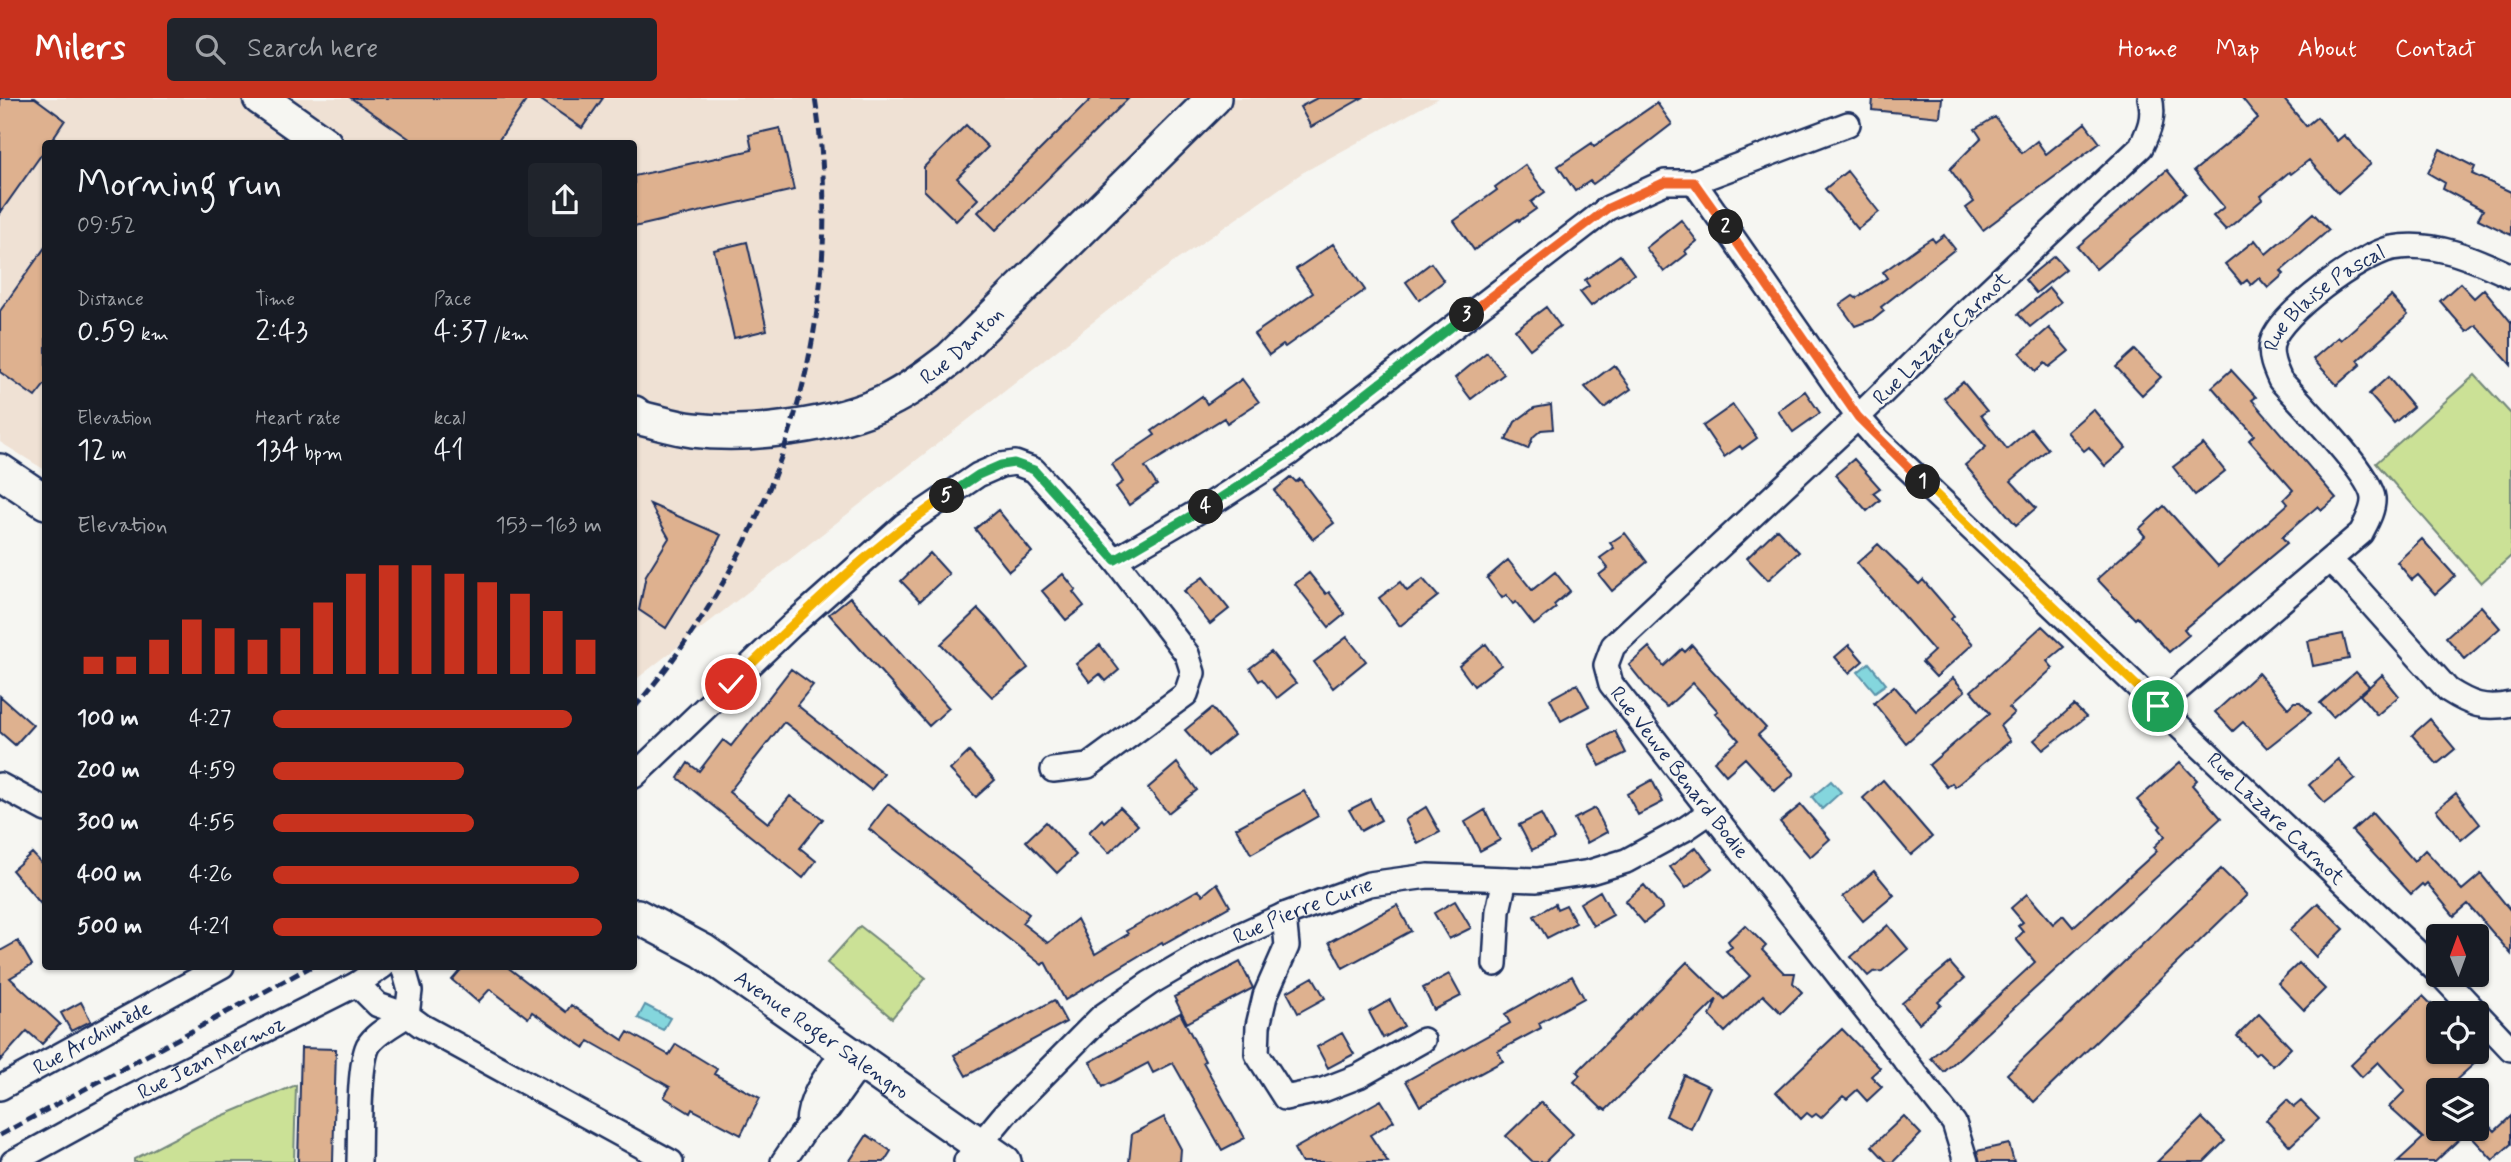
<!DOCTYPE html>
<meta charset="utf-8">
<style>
:root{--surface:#171b24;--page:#20242c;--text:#f1f3f6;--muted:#9ea1a6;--accent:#c8321e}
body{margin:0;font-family:Mynerve,sans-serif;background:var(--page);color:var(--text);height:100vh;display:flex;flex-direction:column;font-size:26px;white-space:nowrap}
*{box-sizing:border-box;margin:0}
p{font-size:23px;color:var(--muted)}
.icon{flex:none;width:38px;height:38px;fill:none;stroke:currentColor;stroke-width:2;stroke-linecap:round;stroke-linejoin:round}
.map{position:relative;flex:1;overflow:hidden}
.side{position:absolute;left:42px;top:42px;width:595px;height:830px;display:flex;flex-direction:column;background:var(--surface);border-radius:7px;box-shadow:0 2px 5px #0004}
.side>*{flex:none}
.needle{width:46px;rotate:359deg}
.buttons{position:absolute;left:2426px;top:826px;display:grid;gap:14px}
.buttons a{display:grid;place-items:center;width:63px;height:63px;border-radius:7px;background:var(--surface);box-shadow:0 2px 5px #0004;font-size:35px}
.pin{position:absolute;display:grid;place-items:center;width:60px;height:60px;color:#fff;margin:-30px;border:4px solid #fff;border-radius:50%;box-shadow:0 2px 7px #0007}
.km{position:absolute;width:35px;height:35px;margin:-18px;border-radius:50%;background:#222;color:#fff;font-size:19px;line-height:35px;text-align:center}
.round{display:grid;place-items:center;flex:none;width:74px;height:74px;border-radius:7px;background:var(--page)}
.overview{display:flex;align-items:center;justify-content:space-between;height:119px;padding:0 35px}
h1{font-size:38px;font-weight:600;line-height:52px}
.figures{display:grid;grid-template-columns:repeat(3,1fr);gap:10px;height:119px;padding:7px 35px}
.figures div{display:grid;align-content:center}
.figures b{font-size:30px;font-weight:600}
.figures small{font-size:19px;font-weight:400}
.figures p{font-size:19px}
.chart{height:196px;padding:14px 35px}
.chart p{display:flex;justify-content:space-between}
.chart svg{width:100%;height:126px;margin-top:7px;stroke:var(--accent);stroke-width:6}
ul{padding:0 35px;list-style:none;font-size:23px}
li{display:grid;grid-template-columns:112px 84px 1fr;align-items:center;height:52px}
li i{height:18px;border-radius:9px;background:var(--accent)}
header{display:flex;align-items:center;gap:42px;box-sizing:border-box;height:98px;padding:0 35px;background:var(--accent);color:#fff}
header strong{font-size:33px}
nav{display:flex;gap:38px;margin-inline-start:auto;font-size:24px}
.search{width:490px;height:63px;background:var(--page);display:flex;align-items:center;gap:18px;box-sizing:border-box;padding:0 24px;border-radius:7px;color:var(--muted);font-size:26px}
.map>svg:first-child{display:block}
.built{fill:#efe1d4}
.green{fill:#cbe196;stroke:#73887a;stroke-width:2}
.water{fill:#84d6dd;stroke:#5a93aa;stroke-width:2}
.building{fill:#deb18f;stroke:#1b2f5e;stroke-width:2}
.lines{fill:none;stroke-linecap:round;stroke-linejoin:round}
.street-casing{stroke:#1b2f5e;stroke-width:28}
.secondary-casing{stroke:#1b2f5e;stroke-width:38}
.street{stroke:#f6f6f2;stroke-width:23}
.secondary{stroke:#f6f6f2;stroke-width:33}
.rail{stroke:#1b2f5e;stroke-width:5;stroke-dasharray:10 5;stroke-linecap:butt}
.split-1-casing{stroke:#fff;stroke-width:14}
.split-2-casing{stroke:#fff;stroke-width:14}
.split-3-casing{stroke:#fff;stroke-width:14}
.split-4-casing{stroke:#fff;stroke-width:14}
.split-5-casing{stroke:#fff;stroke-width:14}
.split-6-casing{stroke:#fff;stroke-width:14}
.split-1{stroke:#f5b400;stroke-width:9}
.split-2{stroke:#f0652b;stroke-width:9}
.split-3{stroke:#f0652b;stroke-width:9}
.split-4{stroke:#22a559;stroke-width:9}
.split-5{stroke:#22a559;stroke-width:9}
.split-6{stroke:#f5b400;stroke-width:9}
.labels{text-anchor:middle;stroke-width:5;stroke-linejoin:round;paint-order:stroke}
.street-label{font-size:21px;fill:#1b2f5e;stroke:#f6f6f2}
</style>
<header>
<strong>Milers</strong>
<div class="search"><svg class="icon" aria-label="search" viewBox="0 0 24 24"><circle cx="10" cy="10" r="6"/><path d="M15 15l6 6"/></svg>Search here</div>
<nav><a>Home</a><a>Map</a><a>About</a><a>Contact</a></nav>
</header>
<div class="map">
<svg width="2511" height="1064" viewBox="0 0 2511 1064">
<rect width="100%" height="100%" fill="#f6f6f2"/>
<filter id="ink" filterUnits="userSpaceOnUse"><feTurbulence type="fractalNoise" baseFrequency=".0143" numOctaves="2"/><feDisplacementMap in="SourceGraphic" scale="14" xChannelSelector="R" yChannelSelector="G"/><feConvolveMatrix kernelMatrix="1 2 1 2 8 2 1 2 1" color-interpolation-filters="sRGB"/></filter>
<g filter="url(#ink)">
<path class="built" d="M0,0H1439L1302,75L1134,192L634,583V46H46L45,372L0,344Z"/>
<path class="green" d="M2475,277L2511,316V458L2481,485L2376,365Z
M860,828L926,880L892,920L827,865Z
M296,987L294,1064H134V1061L198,1028Z"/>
<path class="water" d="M1869,565L1886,586L1875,594L1858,574Z
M1831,683L1841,694L1822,711L1812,699Z
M645,907L670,920L663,932L638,920Z"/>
<path class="building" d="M0,0H35L65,22L49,46H46V50L0,115Z
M351,0H528L496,46H417Z
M538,0H603L582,30Z
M1092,0H1129L996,132L978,114Z
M1317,0H1362L1311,29L1300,9Z
M1873,0H1942L1940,19L1872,12Z
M2242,0H2283L2306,28L2317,19L2337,43L2344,37L2371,66L2338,95L2309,62L2291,76L2289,74L2261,98L2263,101L2226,132L2213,118L2224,109L2194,73L2258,20Z
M1657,5L1672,26L1611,73L1593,86L1590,83L1575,93L1558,68L1592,45L1594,48Z
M1995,19L2022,55L2037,43L2046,56L2085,25L2100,45L1983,132L1966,110L1974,104L1950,71L1981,40L1975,31Z
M966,27L988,49L957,80L978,101L956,123L924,92V69Z
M780,30L794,92L634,129V78L752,52L749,37Z
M2440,51L2475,69L2472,76L2511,94V137L2478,121L2483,112L2443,91L2445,85L2428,75Z
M1525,67L1545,94L1531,104L1536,111L1519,123L1518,121L1474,152L1454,123L1497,92L1495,89Z
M2167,72L2186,95L2096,171L2077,149Z
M1847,73L1879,114L1858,131L1825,91Z
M2313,115L2329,132L2281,173L2284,176L2268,190L2259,180L2251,187L2247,182L2242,186L2225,166L2255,142L2266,156Z
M1681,122L1697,143L1685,153L1687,156L1664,174L1646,150Z
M1944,137L1955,151L1881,209L1884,213L1874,221L1855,228L1840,207L1853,198L1856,200L1887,180L1883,174L1921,147L1932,140L1935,144Z
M747,144L767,232L734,240L714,152Z
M1333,146L1365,192L1285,249L1283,247L1269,257L1254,236L1313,195L1296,171Z
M46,148V285L35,299L0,274V213Z
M1620,157L1634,176L1591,208L1580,194L1589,188L1585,182Z
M2054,158L2066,171L2036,195L2025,182Z
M1431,165L1444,183L1419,202L1406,184Z
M2460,185L2474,200L2484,191L2511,224V267L2476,227L2467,234L2440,203Z
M2049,190L2061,204L2030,229L2018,216Z
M2391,198L2408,217L2358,262L2361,266L2337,287L2313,261L2338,239L2341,242Z
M1546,209L1560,228L1530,251L1515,232Z
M2049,230L2069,253L2049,269L2045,265L2036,273L2020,255Z
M2135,252L2161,279L2142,297L2116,269Z
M1487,254L1504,276L1471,301L1455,280Z
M1614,267L1631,291L1604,310L1585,289Z
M2231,272L2256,299L2252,302L2336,400L2322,412L2318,408L2282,439L2287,445L2184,531L2189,537L2169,554L2137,519L2135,521L2097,481L2145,438L2139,431L2164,408L2218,468L2288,406L2284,401L2293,392L2249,342L2254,337L2212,289Z
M2388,279L2413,309L2394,325L2369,296Z
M1242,281L1259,304L1227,325L1224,320L1145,369L1157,387L1129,407L1116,389L1123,384L1112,366L1155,337L1152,333L1202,298L1207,306Z
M1963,284L1987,313L1981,317L2007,351L2031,330L2048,351L2011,383L2036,410L2016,427L1965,367L1986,349L1944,300Z
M1805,293L1820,315L1793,334L1778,313Z
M1551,307L1553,331L1541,332L1533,339L1528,351L1506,342L1515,324L1534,310Z
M1733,307L1757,340L1742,351L1740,348L1724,359L1703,328Z
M2093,311L2126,350L2105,368L2089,349L2084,353L2067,334Z
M2203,346L2225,373L2195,397L2173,369Z
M1854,361L1880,390L1873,395L1880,402L1867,413L1835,377Z
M1291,379L1296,384L1300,381L1334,425L1313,441L1274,393Z
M650,406L721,437L710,459L666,530L639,512L646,477L669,440Z
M998,412L1032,454L1009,473L975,431Z
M1777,431L1799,454L1768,482L1747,460Z
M1625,435L1647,464L1612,493L1599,477L1608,470L1600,460L1614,450L1610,445Z
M2422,441L2455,478L2435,496L2418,477L2412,482L2397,464Z
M1878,446L1919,486L1923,482L1954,518L1951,521L1973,546L1936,579L1922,564L1934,553L1857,465Z
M930,455L949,476L920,503L901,483Z
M1508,462L1532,492L1555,474L1570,493L1554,507L1556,510L1534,527L1516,504L1513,506L1506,497L1502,500L1487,480Z
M1309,475L1326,496L1329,494L1345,516L1329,529L1295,486Z
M1063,476L1076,492L1073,494L1084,508L1066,522L1042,493Z
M1203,479L1229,511L1210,526L1184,493Z
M1423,481L1438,498L1400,528L1379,500L1400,484L1407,493Z
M850,499L949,610L929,628L829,516Z
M2481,508L2500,530L2465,561L2446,539Z
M978,511L998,532L1028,570L992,599L941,546Z
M2042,528L2064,549L2047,563L2053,570L2009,610L2014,615L2000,628L2010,643L1955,689L1952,685L1947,689L1929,667L1990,615L1971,593Z
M2343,536L2349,561L2313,568L2308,543Z
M1347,539L1366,563L1333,590L1314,564Z
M1486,546L1501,567L1474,588L1459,568Z
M1100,547L1119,572L1106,583L1100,576L1090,584L1076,566Z
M1692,547L1710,568L1709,569L1766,630L1758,637L1794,676L1775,693L1745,660L1726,677L1714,663L1739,642L1715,615L1718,613L1693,585L1667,609L1652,596L1629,567L1649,549L1664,568L1682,551L1685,554Z
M1849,547L1863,563L1849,575L1835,559Z
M1271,554L1296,585L1277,600L1262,581L1259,583L1250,570Z
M791,571L813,587L797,607L884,676L871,692L784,624L729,694L768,725L790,698L823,721L800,750L816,763L803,780L678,680L688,665L699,673L723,642L731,648Z
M2356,574L2369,588L2333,619L2320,605Z
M2258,575L2288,610L2294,604H2300L2311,615L2267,650L2243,624L2233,633L2215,614Z
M2382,577L2399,598L2377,617L2360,597Z
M1953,580L1965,593L1906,645L1874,605L1894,588L1915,612Z
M1577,586L1589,608L1561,623L1550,601Z
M0,598L33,627L15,647L0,634Z
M2074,607L2086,619L2043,652L2034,642Z
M1212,610L1234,637L1208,658L1185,632Z
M2430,621L2455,651L2437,666L2412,637Z
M1615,633L1626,655L1600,668L1589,647Z
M969,654L995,682L976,699L950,672Z
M2338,661L2355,681L2325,705L2309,687Z
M2180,664L2197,682L2192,687L2221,720L1944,974L1931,960L2035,864L2016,841L2023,834L2018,828L2023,824L2011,810L2027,796L2053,826L2063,817L2073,829L2157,753L2154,749L2165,738L2159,730L2161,728L2137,702Z
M1177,665L1197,692L1168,715L1148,690Z
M1652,682L1663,704L1638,717L1627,696Z
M1883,682L1932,739L1911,757L1863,700Z
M1304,693L1318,718L1251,756L1236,730Z
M2456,695L2480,726L2461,742L2436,712Z
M1370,701L1381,722L1361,733L1349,712Z
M888,706L1029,816L1022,825L1048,845L1077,821L1095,856L1128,836L1126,833L1198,792L1203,797L1217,785L1230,808L1163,846L1162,844L1065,902L1045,864L1042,867L869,731Z
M1801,707L1830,741L1810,759L1780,724Z
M1120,709L1138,727L1109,755L1089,734L1102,721L1104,724Z
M1426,709L1440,734L1418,746L1405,722Z
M1595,710L1607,734L1587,745L1574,721Z
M1485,712L1500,742L1480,753L1465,724Z
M2372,715L2414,763L2425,752L2462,792L2481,776L2511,813V856L2468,806L2454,818L2427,785L2424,788L2422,786L2411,796L2352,733Z
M1541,716L1554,741L1532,752L1519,727Z
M1046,724L1076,757L1057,775L1026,743Z
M1696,749L1712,770L1686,790L1670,769Z
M32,755L46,770V812L12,772Z
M2221,771L2247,797L2034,1004L2007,976Z
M1874,773L1894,797L1863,823L1843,799Z
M1644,787L1663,810L1644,825L1625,803Z
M1600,793L1613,817L1593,828L1580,805Z
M1455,803L1471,830L1449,841L1434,815Z
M2318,805L2344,831L2316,859L2290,832Z
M1555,806L1557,811L1566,807L1576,825L1547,840L1534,818Z
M1397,807L1411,833L1343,870L1329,844Z
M1745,827L1766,848L1762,852L1784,875H1795L1793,885L1802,894L1781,915L1763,897L1725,934L1710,918L1717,901L1606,1012L1603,1010L1602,1011L1574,984L1580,977L1577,974L1687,864L1725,901L1750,878L1726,853L1732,849L1728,843Z
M1888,827L1908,851L1882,873L1873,874L1868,878L1851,859Z
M18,843L32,867L10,880L60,926L42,946L27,933L0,963V853Z
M1240,864L1253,890L1187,925L1174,899Z
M1950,865L1964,881L1938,904L1941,907L1919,925L1902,905Z
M2299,865L2325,891L2304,912L2278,885Z
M464,868H506L566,914L571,907L623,942L628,934L669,957L676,946L717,971L714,976L760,1000L741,1037L692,1011L690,1015L664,999L670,989L589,943L585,950L532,914L528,920L490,891L478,904L452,882Z
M1449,876L1461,898L1434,912L1423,890Z
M1572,878L1584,900L1539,925L1541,930L1498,953L1503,963L1420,1008L1406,983L1510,925L1505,916Z
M1313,879L1325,900L1298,915L1287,894Z
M2423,898L2438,913V954H2463L2474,966L2445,992H2438V1031H2476V1013L2495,1033L2511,1018V1046L2493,1062L2467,1034L2435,1064H2397L2423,1040L2389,1009L2405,993L2378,964L2362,979L2351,967Z
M1054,902L1066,924L966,978L954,957Z
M1390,902L1404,928L1383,940L1369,914Z
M81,904L91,923L71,933L61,915Z
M1180,915L1205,963L1203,964L1245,1040L1222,1052L1173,965L1153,975L1148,965L1103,989L1090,964Z
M2259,916L2291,950L2273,968L2259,954L2255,957L2237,938Z
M1842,931L1880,970L1871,978L1882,989L1867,1003L1857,992L1847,1001L1843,998L1821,1020L1816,1016L1812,1019L1807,1015L1801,1021L1776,994Z
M1342,935L1354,956L1328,970L1317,949Z
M301,950L336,951L333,1064H298Z
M1684,977L1710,989L1691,1031L1666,1018Z
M1381,1002L1394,1023L1370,1037L1388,1064H1301L1294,1051Z
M2287,1002L2294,1009L2301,1003L2319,1021L2290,1048L2266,1022Z
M1541,1004L1573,1036L1545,1064H1533L1506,1038Z
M1904,1018L1921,1036L1893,1064H1887L1872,1048Z
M1164,1019L1181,1051L1180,1064H1129L1132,1036Z
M2202,1020L2225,1043L2204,1064H2157Z
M867,1037L891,1053L884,1064H849Z
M2009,1046L2014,1064H1980L1977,1053Z"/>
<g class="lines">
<defs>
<g id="street">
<path id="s1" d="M2150,0C2155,19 2149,32 2141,49L1936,242L1858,319L1878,342L2438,874"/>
<path d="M1694,84L1848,26"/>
<path id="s2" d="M1115,462L1211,406L1290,355L1608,110L1665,84H1694L1858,319L1613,548L1606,567L1611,586L1954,1025L1966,1064"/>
<path d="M2330,463L2347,479L2448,592C2470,606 2484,612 2511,606"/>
<path id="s3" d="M2158,608L2361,435C2366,425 2374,412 2373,400C2371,376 2299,303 2280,282C2275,271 2269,258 2272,245C2280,215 2361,157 2392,150C2433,142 2475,161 2511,178"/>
<path d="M634,678L792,527L904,427L978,377L1001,367L1015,365L1034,372L1115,462L1187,556L1193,575L1186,596L1088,668L1053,672"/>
<path d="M0,687L46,712"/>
<path d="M1284,817L1287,848L1265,898L1258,928L1257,956L1285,1000L1323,992L1359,978L1423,942"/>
<path d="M1495,866L1498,813L1505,781"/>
<path d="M403,868L410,893L407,917"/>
<path d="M2441,877L2511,951"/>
<path d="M357,886L378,907L407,917L422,928L671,1064"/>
<path id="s4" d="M0,990L222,868"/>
<path d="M808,1027C808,999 829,974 845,952"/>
<path id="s5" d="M966,1063L1005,1016L1101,919L1150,885L1203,854L1284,817L1369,786L1428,778L1537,782L1590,774L1626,763L1685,731L1710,714"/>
<path id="s6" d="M13,1064L128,1001L357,886L383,868"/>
<path d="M359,1064C360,1038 358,969 368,948C375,935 395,926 407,917"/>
<path d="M783,1064L808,1027L829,1010L862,964"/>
</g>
<g id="secondary">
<path d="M260,0L325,46"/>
<path id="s7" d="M634,315L640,320C658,324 675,330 693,332C749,339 836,328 887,303C910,292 930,276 950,261L1214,0"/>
<path d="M0,373L46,404"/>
<path id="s8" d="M637,818L703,853L1004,1064"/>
</g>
</defs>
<use href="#street" class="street-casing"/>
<use href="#secondary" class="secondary-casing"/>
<use href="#street" class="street"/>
<use href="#secondary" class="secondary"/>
<path class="rail" d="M634,610C780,441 850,222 815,0
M0,1037L312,868"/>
</g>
</g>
<g class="lines" filter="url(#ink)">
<defs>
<path id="split-1" d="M1923,384L2158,608"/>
<path id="split-2" d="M1726,129L1858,319L1923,384"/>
<path id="split-3" d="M1467,217L1608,110L1665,84H1694L1726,129"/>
<path id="split-4" d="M1206,409L1290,355L1467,217"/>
<path id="split-5" d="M947,398L978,377L1001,367L1014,365L1034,372L1115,462L1206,409"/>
<path id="split-6" d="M731,586C798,521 869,449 947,398"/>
</defs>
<use href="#split-1" class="split-1-casing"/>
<use href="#split-2" class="split-2-casing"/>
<use href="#split-3" class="split-3-casing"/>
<use href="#split-4" class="split-4-casing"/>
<use href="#split-5" class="split-5-casing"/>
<use href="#split-6" class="split-6-casing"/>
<use href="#split-1" class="split-1"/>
<use href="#split-2" class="split-2"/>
<use href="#split-3" class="split-3"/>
<use href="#split-4" class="split-4"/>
<use href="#split-5" class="split-5"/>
<use href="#split-6" class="split-6"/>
</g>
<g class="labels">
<g class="street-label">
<text dy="7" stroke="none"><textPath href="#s3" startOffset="564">Rue Blaise Pascal</textPath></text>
<text transform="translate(1941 240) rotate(-44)" y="7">Rue Lazare Carnot</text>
<text dy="7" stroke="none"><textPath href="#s7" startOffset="354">Rue Danton</textPath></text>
<text dy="7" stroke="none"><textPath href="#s2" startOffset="1472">Rue Veuve Benard Bodie</textPath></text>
<text dy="7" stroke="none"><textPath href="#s1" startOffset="1022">Rue Lazare Carnot</textPath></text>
<text dy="7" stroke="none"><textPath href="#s5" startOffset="427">Rue Pierre Curie</textPath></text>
<text dy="7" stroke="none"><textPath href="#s8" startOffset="220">Avenue Roger Salengro</textPath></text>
<text dy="7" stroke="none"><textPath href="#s4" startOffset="105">Rue Archimède</textPath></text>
<text dy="7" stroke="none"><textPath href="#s6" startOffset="224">Rue Jean Mermoz</textPath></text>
</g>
</g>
</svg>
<div class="buttons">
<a><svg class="needle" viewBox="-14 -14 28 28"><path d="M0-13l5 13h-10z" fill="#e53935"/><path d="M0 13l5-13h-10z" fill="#9ea1a6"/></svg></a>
<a><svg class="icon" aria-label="locate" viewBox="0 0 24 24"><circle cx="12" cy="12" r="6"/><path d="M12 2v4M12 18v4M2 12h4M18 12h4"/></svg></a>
<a><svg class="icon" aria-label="layers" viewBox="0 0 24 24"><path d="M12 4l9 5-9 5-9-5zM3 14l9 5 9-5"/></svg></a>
</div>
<div class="pin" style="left:2158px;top:608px;background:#1e9e55"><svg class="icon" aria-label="arrive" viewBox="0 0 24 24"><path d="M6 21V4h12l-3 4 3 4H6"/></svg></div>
<div class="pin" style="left:731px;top:586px;background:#d93025"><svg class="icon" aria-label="check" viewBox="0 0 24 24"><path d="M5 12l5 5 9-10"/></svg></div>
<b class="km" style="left:1923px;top:384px">1</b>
<b class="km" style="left:1726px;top:129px">2</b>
<b class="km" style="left:1467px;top:217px">3</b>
<b class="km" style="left:1206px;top:409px">4</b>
<b class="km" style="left:947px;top:398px">5</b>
<section class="side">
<div class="overview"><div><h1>Morning run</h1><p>09:52</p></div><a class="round"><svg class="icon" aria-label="share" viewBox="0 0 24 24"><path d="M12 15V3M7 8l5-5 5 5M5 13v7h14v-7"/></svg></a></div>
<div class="figures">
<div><p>Distance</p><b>0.59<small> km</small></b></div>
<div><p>Time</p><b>2:43</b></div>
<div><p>Pace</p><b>4:37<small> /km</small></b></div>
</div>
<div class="figures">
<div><p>Elevation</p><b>12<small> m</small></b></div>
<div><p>Heart rate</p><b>134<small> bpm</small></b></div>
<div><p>kcal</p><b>41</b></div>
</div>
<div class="chart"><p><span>Elevation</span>153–163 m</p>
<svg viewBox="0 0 160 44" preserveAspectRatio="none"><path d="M5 44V38M15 44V38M25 44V32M35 44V25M45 44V28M55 44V32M65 44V28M75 44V19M85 44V9M95 44V6M105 44V6M115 44V9M125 44V12M135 44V16M145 44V22M155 44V32"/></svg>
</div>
<ul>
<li><b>100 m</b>4:27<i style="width:91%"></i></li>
<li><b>200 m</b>4:59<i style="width:58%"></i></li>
<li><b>300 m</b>4:55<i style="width:61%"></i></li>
<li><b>400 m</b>4:26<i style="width:93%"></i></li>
<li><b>500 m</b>4:21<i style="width:100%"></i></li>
</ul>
</section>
</div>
